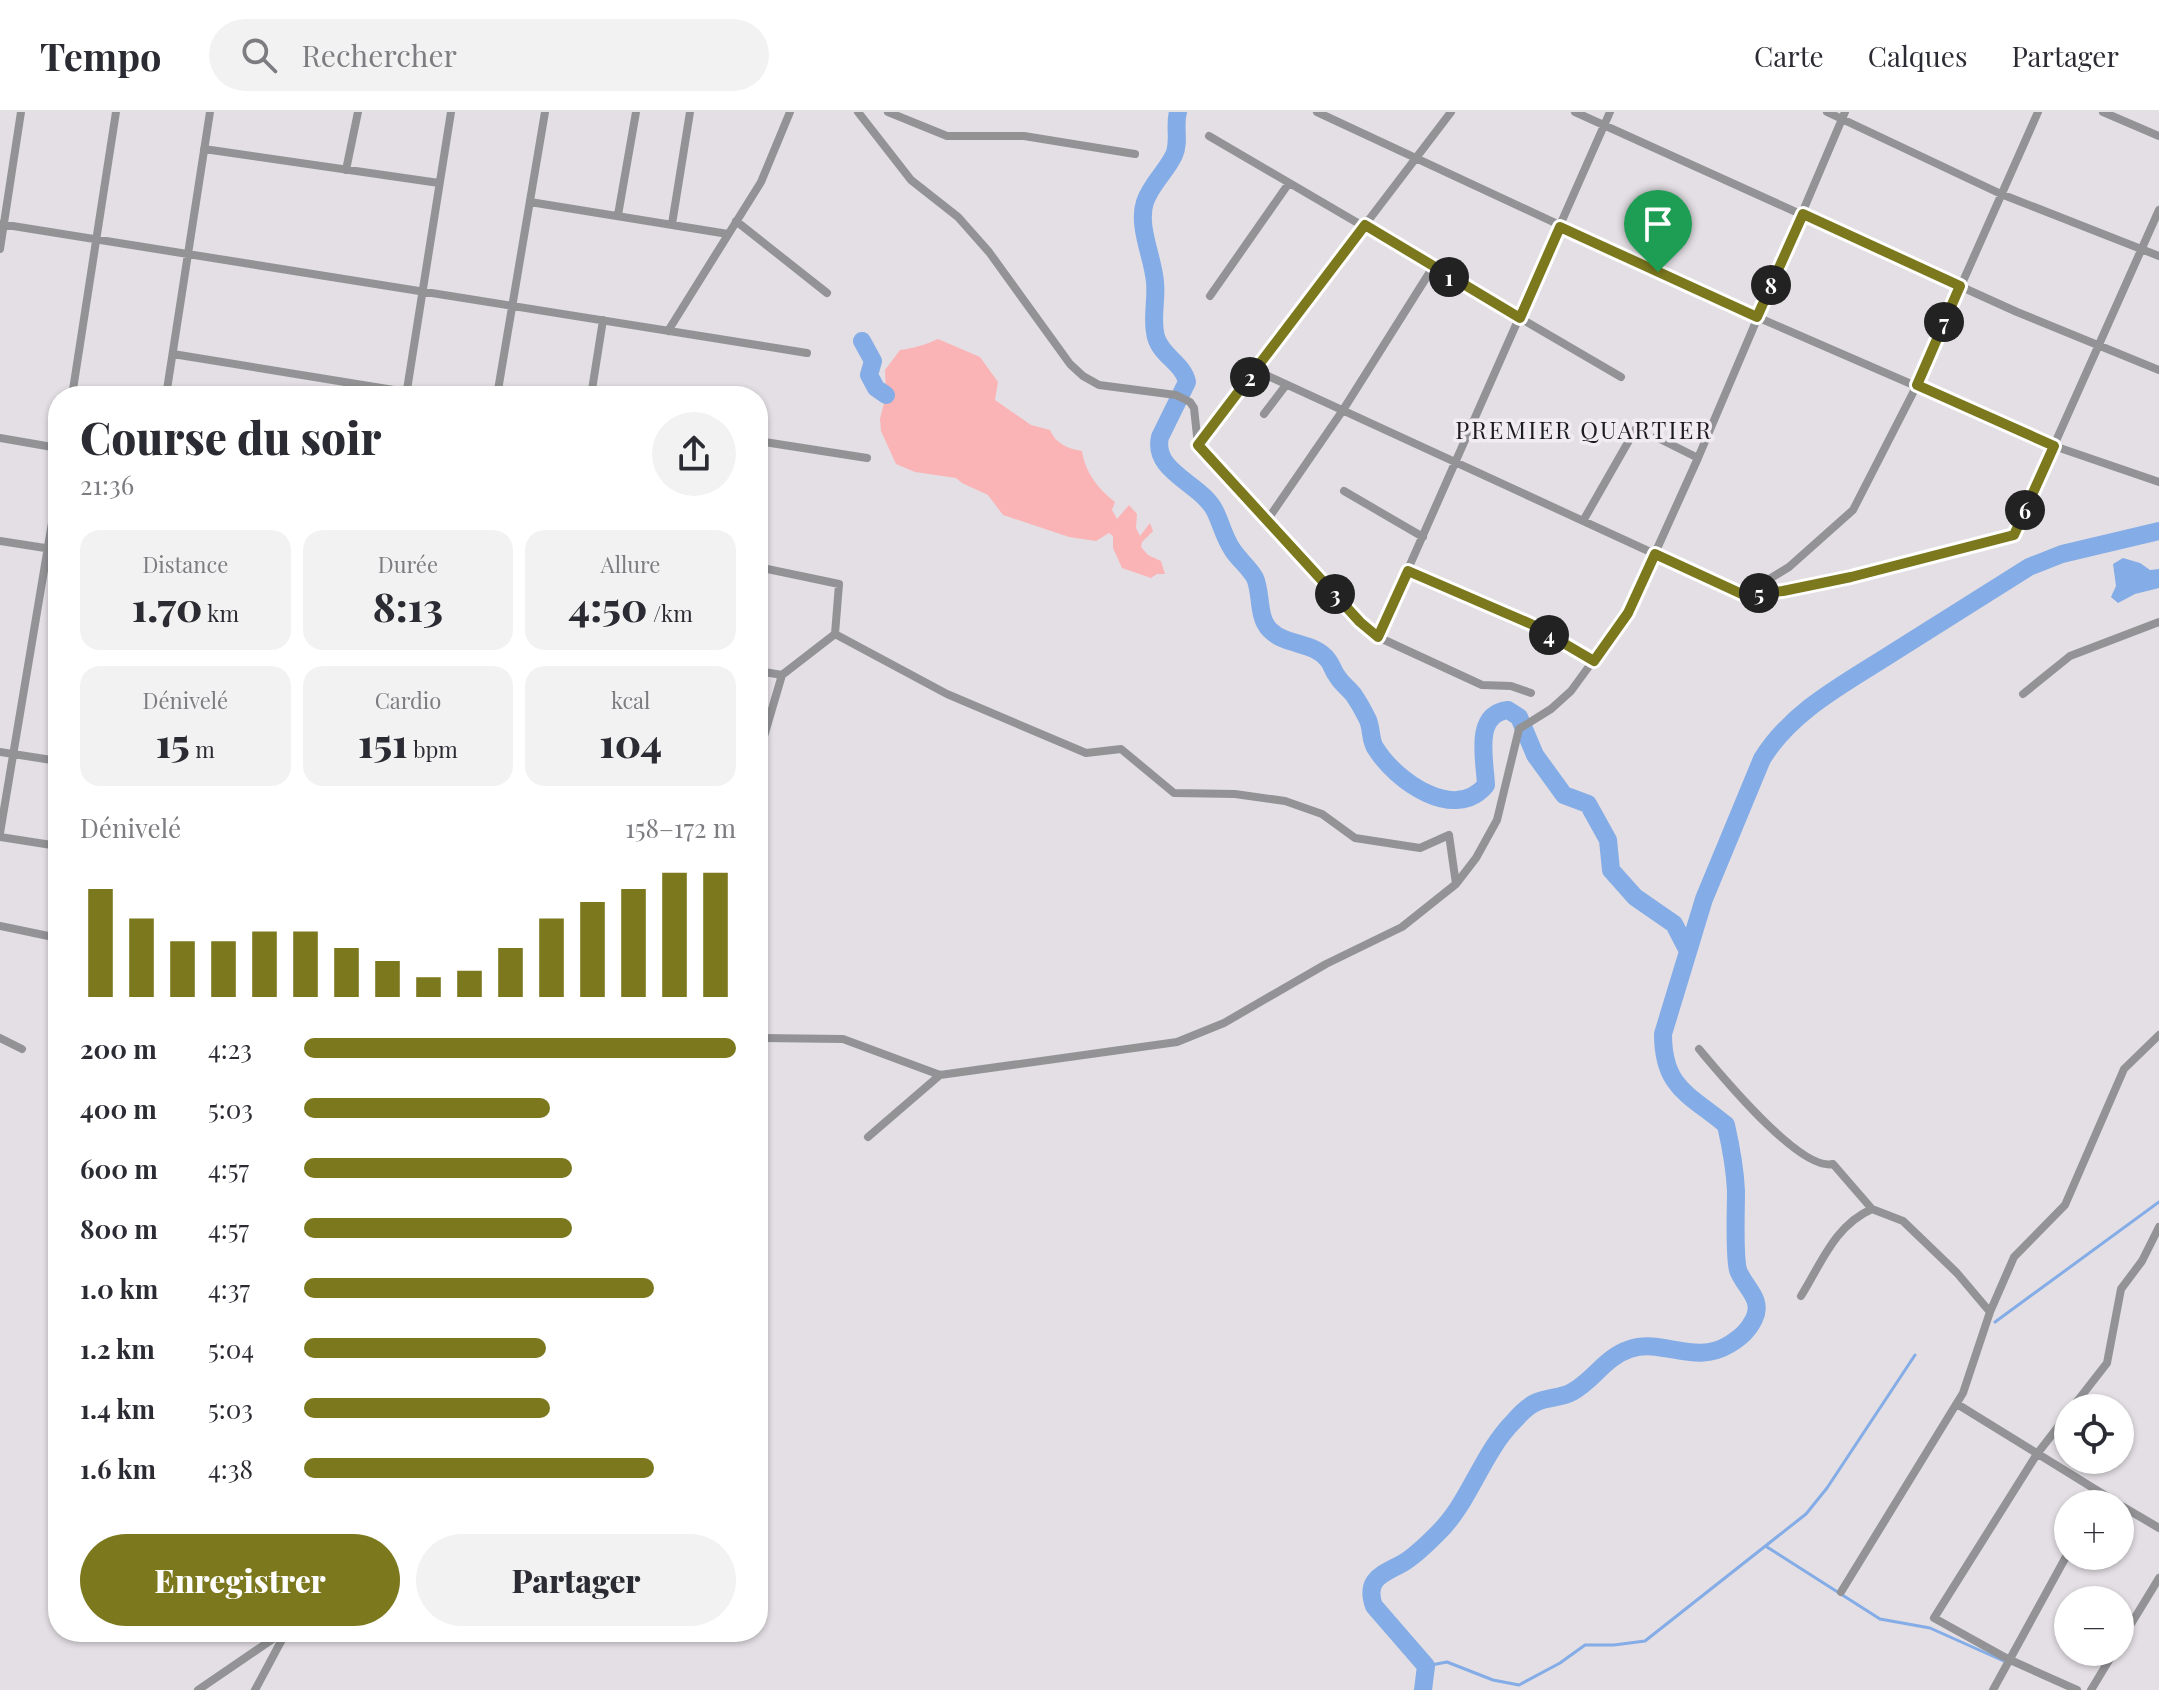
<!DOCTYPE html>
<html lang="fr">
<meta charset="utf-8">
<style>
:root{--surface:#fff;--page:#f2f2f3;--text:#2b2b33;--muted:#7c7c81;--line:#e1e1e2;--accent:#7b781e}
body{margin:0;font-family:"Playfair Display",serif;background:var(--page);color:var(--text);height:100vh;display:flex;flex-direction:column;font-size:30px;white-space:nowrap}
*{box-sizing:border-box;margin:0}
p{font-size:26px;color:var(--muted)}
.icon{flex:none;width:44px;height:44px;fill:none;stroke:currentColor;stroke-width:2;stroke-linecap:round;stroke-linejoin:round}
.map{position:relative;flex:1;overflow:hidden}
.details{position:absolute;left:48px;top:274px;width:720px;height:1256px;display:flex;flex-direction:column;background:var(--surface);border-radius:32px;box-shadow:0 2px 6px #0004}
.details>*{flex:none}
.tools{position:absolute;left:2054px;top:1282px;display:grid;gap:16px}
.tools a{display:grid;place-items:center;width:80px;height:80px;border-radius:50%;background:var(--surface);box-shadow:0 2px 6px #0004;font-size:40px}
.pin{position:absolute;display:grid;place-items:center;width:68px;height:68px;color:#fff;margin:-82px -34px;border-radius:50% 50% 50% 0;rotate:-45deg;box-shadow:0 0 8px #0007}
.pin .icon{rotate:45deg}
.km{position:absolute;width:40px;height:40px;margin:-20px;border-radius:50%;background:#222;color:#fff;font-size:22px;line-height:40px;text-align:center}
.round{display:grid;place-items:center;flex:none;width:84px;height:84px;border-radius:42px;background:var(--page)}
.overview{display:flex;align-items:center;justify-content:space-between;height:136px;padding:0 32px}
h1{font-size:44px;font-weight:800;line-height:60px}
.metrics{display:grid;grid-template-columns:repeat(3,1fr);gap:12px;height:136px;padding:8px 32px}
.metrics div{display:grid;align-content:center;border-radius:20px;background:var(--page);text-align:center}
.metrics b{font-size:40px;font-weight:800}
.metrics small{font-size:22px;font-weight:400}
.metrics p{font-size:22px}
.chart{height:224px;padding:16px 32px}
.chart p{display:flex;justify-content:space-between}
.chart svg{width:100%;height:144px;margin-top:8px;stroke:var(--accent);stroke-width:6}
.action{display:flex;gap:16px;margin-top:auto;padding:16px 32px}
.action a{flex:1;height:92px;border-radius:48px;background:var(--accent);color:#fff;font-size:32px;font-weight:800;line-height:92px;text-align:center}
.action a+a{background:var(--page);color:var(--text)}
ul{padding:0 32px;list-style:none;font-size:26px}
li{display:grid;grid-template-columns:128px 96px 1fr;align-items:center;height:60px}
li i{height:20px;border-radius:10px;background:var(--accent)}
header{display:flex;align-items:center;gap:48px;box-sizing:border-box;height:112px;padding:0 40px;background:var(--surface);border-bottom:2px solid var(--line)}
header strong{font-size:38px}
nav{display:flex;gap:44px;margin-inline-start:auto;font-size:28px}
.search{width:560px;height:72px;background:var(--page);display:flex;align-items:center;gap:20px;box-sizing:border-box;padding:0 28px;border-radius:44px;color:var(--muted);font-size:30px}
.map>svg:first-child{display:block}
.green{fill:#fbb4b6}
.water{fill:#84ace6}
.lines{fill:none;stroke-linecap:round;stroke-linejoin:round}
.stream{stroke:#84ace6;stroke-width:3}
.river{stroke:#84ace6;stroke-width:18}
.street{stroke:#939396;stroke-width:8}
.route-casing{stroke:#fff;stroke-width:16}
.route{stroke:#7b781e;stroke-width:10}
.labels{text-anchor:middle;stroke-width:7;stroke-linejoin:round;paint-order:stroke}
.quarter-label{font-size:24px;letter-spacing:2px;fill:#1c1b1d;stroke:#f0ecf1}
</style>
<header>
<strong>Tempo</strong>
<div class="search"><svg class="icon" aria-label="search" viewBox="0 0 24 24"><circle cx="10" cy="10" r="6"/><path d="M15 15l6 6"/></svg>Rechercher</div>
<nav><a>Carte</a><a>Calques</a><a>Partager</a></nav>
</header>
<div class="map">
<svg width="2159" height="1578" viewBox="0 0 2159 1578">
<rect width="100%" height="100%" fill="#e3dfe4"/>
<path class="green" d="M938,227L980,245L998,270L995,288L1031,313L1050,318C1055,331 1068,337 1082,339C1085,360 1098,377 1115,390L1112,398L1117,407L1129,393L1137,402L1136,416L1140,424L1150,411L1153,419L1142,430L1141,435L1148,443L1161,449L1165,462H1157L1151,466L1122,456L1113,436V424L1109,421L1096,429L1069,425L1003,403L988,383L962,371L956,366L915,360L896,352L881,319L880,307L886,283L885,258L900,238C911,237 928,232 938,227Z"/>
<path class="water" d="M2123,446L2140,451L2150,458L2159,457V476L2135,482L2118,491L2111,485L2116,474L2113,452Z"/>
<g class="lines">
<path class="stream" d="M1995,1210L2159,1090
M1767,1435L1880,1507L1930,1516L2006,1550
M1426,1554L1447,1550L1493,1568L1519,1573L1560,1551L1585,1533H1614L1645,1529L1806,1402L1827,1376L1915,1243"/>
<path class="river" d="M1178,0C1174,14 1180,30 1174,43C1166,60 1151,72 1145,90C1137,114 1153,145 1155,170C1157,188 1151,207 1156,225C1161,244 1183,251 1187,270L1160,325C1152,360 1201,371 1215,399C1221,411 1224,425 1232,437C1238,447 1249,455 1255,466C1262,482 1257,505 1270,518C1287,535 1314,529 1328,548C1332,553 1333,559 1337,564C1341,571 1348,576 1353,582C1358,589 1364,600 1368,608C1372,618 1370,629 1376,637C1396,669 1455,711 1486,673C1485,648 1473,602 1508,598L1519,605L1535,643L1564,683L1588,692L1608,728L1611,758L1635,785L1674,812L1688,839
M862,229L873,249L869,263L876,276L886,283
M1423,1578L1426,1554L1374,1494C1364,1466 1384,1462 1403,1451C1415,1444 1426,1433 1436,1423C1470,1391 1481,1342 1514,1309C1520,1302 1529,1293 1537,1290C1548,1285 1562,1286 1572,1280C1594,1268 1605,1245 1630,1237C1663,1226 1695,1254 1730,1232C1741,1225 1748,1219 1754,1207C1764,1187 1744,1175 1738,1158C1734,1142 1736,1097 1736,1079C1735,1057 1731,1035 1726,1013C1689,982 1663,976 1663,922L1704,787L1762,647C1792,598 1846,571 1894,540C1939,512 1984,483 2029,455L2062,442L2159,419"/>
<path class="street" d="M858,0L911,68L958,105L989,140L1070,252L1083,264L1099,273L1176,283L1190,290L1194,296L1198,333L1360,510L1378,525L1482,573L1511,574L1531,581
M888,0L947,24H1024L1135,42
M1317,0L1757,205L2054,334L2159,370
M1575,0L2017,200L2159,258
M1827,0L2001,82L2159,144
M2103,0L2159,24
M1209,24L1621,265
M204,37L439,71
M346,58L358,0
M530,90L728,122
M618,103L636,0
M736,109L827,181
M0,112L807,241
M672,112L690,0
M0,137L21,0
M1210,184L1289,71
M668,219L761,70L790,0
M173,242L406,280
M1255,258L1744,483C1836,473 1925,446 2014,423L2159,98
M72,284L116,0
M166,284L210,0
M406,284L451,0
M497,284L545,0
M591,284L603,208
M1264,302L1286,273
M1656,325L1698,346
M0,326L58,336
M758,329L867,346
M1198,332L1451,0
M1344,379L1423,425
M1268,407L1343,298L1433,155
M1583,409L1635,318
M0,429L58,438
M758,455L839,472L835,522
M1408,459L1531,512L1594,549
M1748,480L1789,455L1853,398L1917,273L2038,0
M1378,525L1610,0
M758,559L782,563L835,522L947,582L1086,641L1121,637L1174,681L1235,682L1285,689L1322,702L1355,726L1420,736L1449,723L1456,772L1402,815L1326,852L1224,911L1177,930L940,963L843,927L758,926
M2023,582L2070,544L2159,510
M758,631H762L782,563
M0,640L58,649
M0,721L58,375
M0,725L58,734
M1456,772L1476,746L1497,708L1519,617L1551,597L1571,579L1628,501L1698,346L1845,0
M0,814L58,826
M0,926L22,937
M1699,937C1721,963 1800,1060 1833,1052L1872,1097
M868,1025L940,963
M1801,1184C1821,1152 1835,1113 1872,1097L1903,1109L1957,1161L1990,1200
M1957,1292L2119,1392
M2072,1296L2107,1251L2121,1177L2142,1149L2159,1115
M2068,1302L2037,1342L1934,1506L2008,1547L2077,1578
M2096,1392L2102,1382
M2120,1393L2159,1416
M1841,1480L1963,1281L1990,1200L2014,1145L2065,1093L2124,957L2159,923
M2120,1530L2159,1466
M198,1578L283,1520
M255,1578L286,1520
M1993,1578L2068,1441
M2091,1578L2114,1540"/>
</g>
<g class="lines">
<defs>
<path id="route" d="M1803,102L1960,174L1917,273L2054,334L2014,423L1851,465L1783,479L1744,483L1655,442L1628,501L1594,549L1531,512L1408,459L1378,525L1360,510L1198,333L1365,113L1520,206L1560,115L1757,205Z"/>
</defs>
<use href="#route" class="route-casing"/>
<use href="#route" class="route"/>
</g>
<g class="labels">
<g class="quarter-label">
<text x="1584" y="327">PREMIER QUARTIER</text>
</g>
</g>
</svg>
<div class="tools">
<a><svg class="icon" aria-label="locate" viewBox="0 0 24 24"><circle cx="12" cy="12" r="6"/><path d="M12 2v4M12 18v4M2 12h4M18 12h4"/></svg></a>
<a>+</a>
<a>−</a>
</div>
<div class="pin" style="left:1658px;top:160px;background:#1e9e55"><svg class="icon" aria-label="arrive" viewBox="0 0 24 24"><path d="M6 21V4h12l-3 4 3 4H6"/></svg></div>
<b class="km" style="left:1449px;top:165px">1</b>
<b class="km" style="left:1250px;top:265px">2</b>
<b class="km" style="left:1335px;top:482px">3</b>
<b class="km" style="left:1549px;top:523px">4</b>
<b class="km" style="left:1759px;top:481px">5</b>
<b class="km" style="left:2025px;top:398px">6</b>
<b class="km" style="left:1944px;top:210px">7</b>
<b class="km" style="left:1771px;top:173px">8</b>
<section class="details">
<div class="overview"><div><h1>Course du soir</h1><p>21:36</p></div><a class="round"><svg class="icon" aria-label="share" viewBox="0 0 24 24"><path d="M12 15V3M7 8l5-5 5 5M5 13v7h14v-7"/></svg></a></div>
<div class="metrics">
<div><p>Distance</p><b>1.70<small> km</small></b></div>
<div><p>Durée</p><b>8:13</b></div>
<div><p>Allure</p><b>4:50<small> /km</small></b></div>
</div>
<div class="metrics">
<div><p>Dénivelé</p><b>15<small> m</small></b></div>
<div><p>Cardio</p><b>151<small> bpm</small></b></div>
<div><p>kcal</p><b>104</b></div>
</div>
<div class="chart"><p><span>Dénivelé</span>158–172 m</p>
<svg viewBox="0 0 160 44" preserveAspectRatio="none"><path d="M5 44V11M15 44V20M25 44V27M35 44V27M45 44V24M55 44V24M65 44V29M75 44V33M85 44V38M95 44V36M105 44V29M115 44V20M125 44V15M135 44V11M145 44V6M155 44V6"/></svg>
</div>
<ul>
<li><b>200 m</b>4:23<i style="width:100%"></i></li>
<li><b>400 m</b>5:03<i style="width:57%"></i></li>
<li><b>600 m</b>4:57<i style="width:62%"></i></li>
<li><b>800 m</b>4:57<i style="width:62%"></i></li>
<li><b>1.0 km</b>4:37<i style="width:81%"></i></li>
<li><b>1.2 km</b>5:04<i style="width:56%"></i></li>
<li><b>1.4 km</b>5:03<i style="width:57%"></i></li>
<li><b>1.6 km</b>4:38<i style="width:81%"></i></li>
</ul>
<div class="action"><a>Enregistrer</a><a>Partager</a></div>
</section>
</div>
